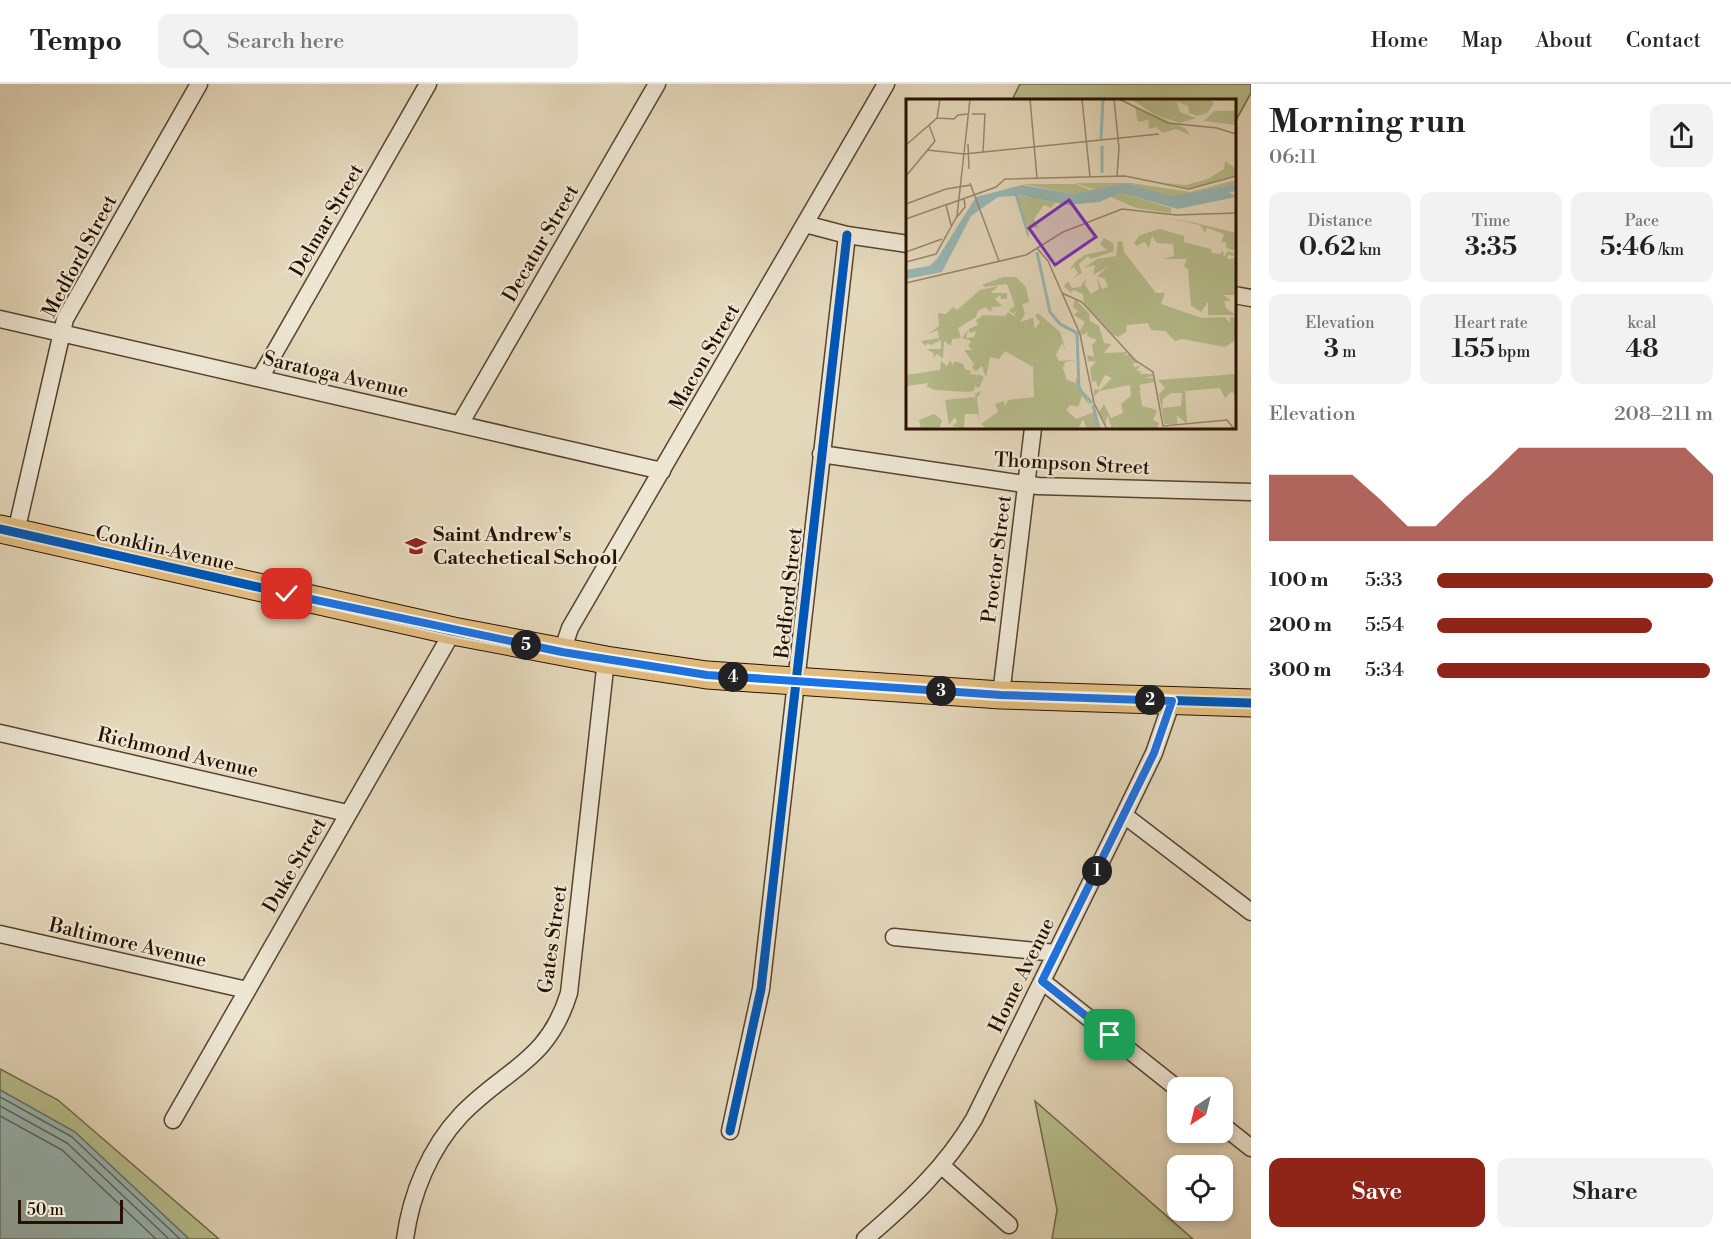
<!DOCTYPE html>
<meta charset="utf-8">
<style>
:root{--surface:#fff;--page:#f2f2f2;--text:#222;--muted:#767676;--line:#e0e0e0;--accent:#8f2418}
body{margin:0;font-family:"Libre Bodoni",serif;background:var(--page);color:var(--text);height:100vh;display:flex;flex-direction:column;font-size:22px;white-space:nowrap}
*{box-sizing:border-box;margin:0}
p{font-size:20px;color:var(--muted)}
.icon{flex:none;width:33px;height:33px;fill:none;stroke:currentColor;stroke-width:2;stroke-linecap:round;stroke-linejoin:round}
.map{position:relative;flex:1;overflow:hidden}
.details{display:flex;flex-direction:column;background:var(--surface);width:480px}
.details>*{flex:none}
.needle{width:39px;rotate:215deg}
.fabs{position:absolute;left:1167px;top:993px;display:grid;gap:12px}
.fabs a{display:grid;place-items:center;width:66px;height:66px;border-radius:12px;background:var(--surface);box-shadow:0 3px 9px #0003;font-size:30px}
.scale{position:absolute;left:18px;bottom:15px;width:105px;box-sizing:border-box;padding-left:6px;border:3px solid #281100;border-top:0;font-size:16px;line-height:21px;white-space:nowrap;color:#281100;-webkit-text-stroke:4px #ede6d3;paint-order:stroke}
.pin{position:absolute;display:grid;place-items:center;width:51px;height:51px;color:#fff;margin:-26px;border-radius:12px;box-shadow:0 3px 9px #0006}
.km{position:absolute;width:30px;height:30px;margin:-15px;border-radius:50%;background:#222;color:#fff;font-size:16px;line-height:30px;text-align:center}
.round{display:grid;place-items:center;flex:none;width:63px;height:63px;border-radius:12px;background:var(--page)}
.headline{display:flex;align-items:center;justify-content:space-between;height:102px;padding:0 18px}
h1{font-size:33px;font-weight:600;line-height:45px}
.stats{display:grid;grid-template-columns:repeat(3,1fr);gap:9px;height:102px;padding:6px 18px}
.stats div{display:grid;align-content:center;border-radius:12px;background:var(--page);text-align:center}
.stats b{font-size:26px;font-weight:600}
.stats small{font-size:16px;font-weight:400}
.stats p{font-size:16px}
.chart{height:168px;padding:12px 18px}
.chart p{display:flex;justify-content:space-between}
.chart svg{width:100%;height:108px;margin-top:6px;fill:var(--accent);opacity:.7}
.cta{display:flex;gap:12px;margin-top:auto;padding:12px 18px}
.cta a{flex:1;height:69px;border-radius:12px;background:var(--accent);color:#fff;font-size:24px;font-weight:600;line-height:69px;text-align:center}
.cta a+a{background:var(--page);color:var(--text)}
ul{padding:0 18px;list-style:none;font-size:20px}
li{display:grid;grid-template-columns:96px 72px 1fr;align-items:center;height:45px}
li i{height:15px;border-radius:8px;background:var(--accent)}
header{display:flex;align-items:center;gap:36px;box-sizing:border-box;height:84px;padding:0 30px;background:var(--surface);border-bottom:2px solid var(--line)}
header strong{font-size:28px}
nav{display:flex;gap:33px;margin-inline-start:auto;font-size:21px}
.search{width:420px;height:54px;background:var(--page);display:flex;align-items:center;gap:15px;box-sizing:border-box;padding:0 21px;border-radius:12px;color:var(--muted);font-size:22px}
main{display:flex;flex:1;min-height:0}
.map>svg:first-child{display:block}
.green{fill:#b7be8d;stroke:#706846;stroke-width:1.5}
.water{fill:#97b8b7;stroke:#6b756e;stroke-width:1.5}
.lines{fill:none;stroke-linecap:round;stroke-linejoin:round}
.shore{stroke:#60645c;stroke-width:1.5}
.street-casing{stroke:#57432f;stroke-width:19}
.primary-casing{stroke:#281100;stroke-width:29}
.street{stroke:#ede6d3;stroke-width:16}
.primary{stroke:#e2bc7e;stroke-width:27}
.cycleway-casing{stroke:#ede6d3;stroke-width:13}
.cycleway{stroke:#0057b8;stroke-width:9}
.route-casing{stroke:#fff;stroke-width:12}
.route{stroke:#1a73e8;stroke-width:8}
.labels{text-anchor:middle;stroke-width:4.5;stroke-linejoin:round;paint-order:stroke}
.street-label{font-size:20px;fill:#281100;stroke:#ede6d3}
.poi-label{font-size:20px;font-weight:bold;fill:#281100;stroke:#ede6d3;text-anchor:start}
.inset-river{fill:none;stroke:#97b8b7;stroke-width:3}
.inset-road{fill:none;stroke:#998870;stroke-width:1.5}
.view{fill:#7b2cbf;fill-opacity:0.15;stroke:#7b2cbf;stroke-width:3}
.inset-edge{fill:none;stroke:#281100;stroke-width:3}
</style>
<header>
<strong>Tempo</strong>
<div class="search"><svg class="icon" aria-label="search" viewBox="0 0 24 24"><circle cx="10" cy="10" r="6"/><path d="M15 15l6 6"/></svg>Search here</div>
<nav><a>Home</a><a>Map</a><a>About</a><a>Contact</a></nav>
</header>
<main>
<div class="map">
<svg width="1251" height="1155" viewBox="0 0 1251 1155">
<rect width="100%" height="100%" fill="#e4d8bb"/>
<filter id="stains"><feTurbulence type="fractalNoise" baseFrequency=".00333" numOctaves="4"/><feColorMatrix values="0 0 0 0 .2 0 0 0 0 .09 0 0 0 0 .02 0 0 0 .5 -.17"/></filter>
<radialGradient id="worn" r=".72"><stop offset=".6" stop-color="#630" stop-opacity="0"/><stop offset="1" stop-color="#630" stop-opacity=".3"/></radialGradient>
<path class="green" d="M1020,0H1251V9L1235,38L1234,16H1012Z
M0,985L58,1016L219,1155H189L75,1048L0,1006Z
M1035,1017L1193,1155H1052L1057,1126Z"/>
<path class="water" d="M0,1006L75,1048L189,1155H0Z"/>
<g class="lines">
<path class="shore" d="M0,1013L72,1053L180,1155
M0,1022L67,1059L169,1155
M0,1032L62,1066L156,1155"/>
<defs>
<path id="street" d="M805,140L847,151L908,160
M1234,211L1251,214
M0,235L662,387
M260,294L428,0
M460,340L657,0
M821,370L1038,402L1251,408
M16,448L65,235L199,0
M562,568L570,544L886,0
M1001,611L1033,344
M0,649L347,729
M1124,731L1251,828
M0,850L247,906
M894,853L1056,869
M1042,897L1178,1005
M173,1036L453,547
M1222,1041L1251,1064
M730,1047L761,905L847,151
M942,1082L1009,1141
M405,1155C411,1110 430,1064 461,1031C505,985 548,978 569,909L606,576
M865,1155C907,1119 945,1084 974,1035L1124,731L1154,669L1172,617"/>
<path id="primary" d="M0,445L453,547L606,576L707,591L1001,611L1251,619"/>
</defs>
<use href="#street" class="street-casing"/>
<use href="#primary" class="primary-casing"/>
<use href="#street" class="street"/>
<use href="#primary" class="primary"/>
<defs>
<path id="cycleway" d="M0,445L453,547L606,576L707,591L1001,611L1251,619
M730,1047L761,905L847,151"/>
</defs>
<use href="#cycleway" class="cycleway-casing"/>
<use href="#cycleway" class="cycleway"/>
</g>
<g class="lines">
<defs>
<path id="route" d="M287,510L562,568L707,591L1001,611L1172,617L1154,669L1042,897L1110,951"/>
</defs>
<use href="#route" class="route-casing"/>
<use href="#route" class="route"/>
</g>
<defs>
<symbol id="school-bare" viewBox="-9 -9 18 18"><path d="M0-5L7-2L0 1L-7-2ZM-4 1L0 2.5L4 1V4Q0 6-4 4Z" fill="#8f2418" stroke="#ede6d3" stroke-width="2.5" paint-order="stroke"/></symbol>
</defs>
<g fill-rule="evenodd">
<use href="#school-bare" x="401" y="447" width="30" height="30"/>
</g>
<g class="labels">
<g class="street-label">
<text transform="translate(326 136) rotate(-60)" y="7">Delmar Street</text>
<text transform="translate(540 159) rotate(-60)" y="7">Decatur Street</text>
<text transform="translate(79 172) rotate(-62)" y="7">Medford Street</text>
<text transform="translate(704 273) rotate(-60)" y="7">Macon Street</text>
<text transform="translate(336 290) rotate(13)" y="7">Saratoga Avenue</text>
<text transform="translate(1072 379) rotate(3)" y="7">Thompson Street</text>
<text transform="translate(165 464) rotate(13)" y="7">Conklin Avenue</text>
<text transform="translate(996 475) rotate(-83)" y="7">Proctor Street</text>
<text transform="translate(788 509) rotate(-84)" y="7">Bedford Street</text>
<text transform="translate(178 668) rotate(13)" y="7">Richmond Avenue</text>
<text transform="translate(294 781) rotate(-60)" y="7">Duke Street</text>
<text transform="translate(552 855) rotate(-82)" y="7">Gates Street</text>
<text transform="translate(128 858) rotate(13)" y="7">Baltimore Avenue</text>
<text transform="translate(1021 891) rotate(-64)" y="7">Home Avenue</text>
</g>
<g class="poi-label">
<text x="433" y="457">Saint Andrew's<tspan x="433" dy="23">Catechetical School</tspan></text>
</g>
</g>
<g transform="translate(906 15)">
<rect width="330" height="330" fill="#e4d8bb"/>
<path d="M225,0H305L308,4L301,14L291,17L283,14L282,7L270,2L274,13L290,19L274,24L249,16ZM229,8L279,29L284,36L270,30L257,34L250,28L243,30L242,21L232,23ZM308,12H330V26L298,22ZM319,62L330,70V76L285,89L258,84L280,86L302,80L318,70ZM330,81V85L265,97L220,84L192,92L170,84H225L284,93ZM116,85H170L190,93L167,95ZM215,94L265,109V114L230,109L205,98ZM111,96L163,106L173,105L165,106L149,104L145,109L138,106L128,120L133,129L122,128L123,139ZM257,118L290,124L330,134V152L320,149V143L315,144L318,135L301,129L299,134L294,126ZM254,130L278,137V143L305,150L306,154L314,155L317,151L318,158L322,152L328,154V157L322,156L321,160L330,159V196H317L325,202H318L320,209L330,216H302V203L295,213L285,207L282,170L278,167L281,160H256L268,157L267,145L251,144L246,137L243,149L239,143L230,147L228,144L234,136ZM198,139L207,144L208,152L185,160L182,157L173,165L176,174L168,179L172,174L168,168L164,170L170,162L179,156L201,151L194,145ZM212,142H216L218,153L250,194H259L255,205L296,219L319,218L324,224V218H330V241L319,248L276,240L269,242L259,232L245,231L242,224L221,226L220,233L212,238L205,234L178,204L177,195L167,191L165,194L158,187L162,182L166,189L174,188L180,180L179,186L185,195L193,190L191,179L196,190L202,188L199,180L191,177L203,167L187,176L189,166L178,169L191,160L210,157ZM97,178H110L120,188L123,203L116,205L119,215L114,223L127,219L129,230L134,223L129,217L132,214L154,233L160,253L156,244L150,256L153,262L170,261L159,263L157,269L161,281L170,284V278L184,307L176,297L172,308L164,306L160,311L170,320L188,313L192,330H181L177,320L172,330H81L75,325L92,313L89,305L98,302L99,307L102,301L128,298L127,268L99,252L93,260L84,258L80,279L76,267L70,272L66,269L68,265L58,251H67L62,247L65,242L56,239L62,231L60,239L68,238L70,232L63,234V230L72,226L70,221L77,216L99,217L102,213L112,220L108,216L112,210L107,215L103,211L109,207L101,185L79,188L76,186ZM92,187L85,194H101V200H95L94,196L89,200L96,207L86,208L85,213L79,208L72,212L70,218L52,229L55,239L46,240L45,247L38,242L37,259L31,255L27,259L28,255L21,250H35V241L25,246L21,244L20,247L15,242L33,239L32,231L22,235L33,227L32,214L40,215L47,208L51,211L74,191ZM169,200L183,214L184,222L193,227L198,244L205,245L198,254L222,253L218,257L223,255L233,265L227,264L228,268L236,266L230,271L236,273L233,275H247L248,277L239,279H247L248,283L233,286L235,292L229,294L234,293L236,307L251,311L247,321L253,324L251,329L212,330L208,324L210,328L206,330L201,316L200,325L193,313L198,305L205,319L217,314L215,305L225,297L224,286L193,292L188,298V290L194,291L206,279L199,276L192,289L190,282L186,283L184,269L190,263L182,262L181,256L188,258L186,246L191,241L181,237L182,233L176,236L174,232L179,223L168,216L172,212L167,208ZM44,261L47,266L49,262L57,265L60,271L66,272L63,275L71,276L70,280L72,275L78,278L73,289L69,287L68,292L62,293L29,291L20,287L23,284L0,287V276L34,271L35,262L41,267ZM330,275V298L326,292L319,299L314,289L280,292L279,289L281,325L271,316V325H258L253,295L259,289L252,281ZM265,294H276L275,307L256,309L257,300ZM75,292L71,299L74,325L72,315H59L58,330L46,327L51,323L49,318L43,326L39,301L69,298L70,301L69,295ZM28,315L36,321L34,328L15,330L13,321Z" fill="#b7be8d" fill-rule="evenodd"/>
<path d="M220,84L265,97L330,85V92L323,93L330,98L272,110L215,94L193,103L163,106L112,96L123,137L122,139L109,97L92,98L65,117L36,173L0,180V171L23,167L31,160L70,98L116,86L167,95Z" fill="#97b8b7"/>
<path class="inset-river" d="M195,40L197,0M196,47V74M131,153L144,213L154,225L171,234L173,290L186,304M187,306L193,330"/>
<path class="inset-road" d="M124,0L131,79M176,0L184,78M208,0L213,49L211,77M213,0L262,24L311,29L330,35M66,15H79L77,53M31,19L48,20L52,16L63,15M62,45L63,70M0,46L31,19L34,0M21,51L58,55L253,35M0,77L29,42L23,26M64,84L93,162M0,105L40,90L65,86M40,106L90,88L99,80L219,77L283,90L330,77M40,106L45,126M51,118L59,108L58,99M0,120L42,105M131,149L142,162L174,235L188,304L201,330M0,153L36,140M0,163L30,155L51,117L64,0M0,184L120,156L157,133L216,110L270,116L330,114M156,194L176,203L229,261L247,273L257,327L321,321L328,330"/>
<path class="view" d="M163,101L190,138L149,166L123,129Z"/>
<rect width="330" height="330" class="inset-edge"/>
</g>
<rect width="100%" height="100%" filter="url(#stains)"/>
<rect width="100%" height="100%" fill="url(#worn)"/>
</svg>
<div class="fabs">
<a><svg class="needle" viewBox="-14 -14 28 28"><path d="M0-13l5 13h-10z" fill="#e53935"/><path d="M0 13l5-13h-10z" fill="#767676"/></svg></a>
<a><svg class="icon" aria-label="locate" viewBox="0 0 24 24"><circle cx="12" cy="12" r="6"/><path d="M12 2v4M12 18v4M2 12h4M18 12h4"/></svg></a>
</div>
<div class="scale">50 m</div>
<div class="pin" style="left:1110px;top:951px;background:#1e9e55"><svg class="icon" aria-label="arrive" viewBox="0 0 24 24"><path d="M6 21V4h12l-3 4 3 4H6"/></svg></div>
<div class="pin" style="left:287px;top:510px;background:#d93025"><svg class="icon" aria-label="check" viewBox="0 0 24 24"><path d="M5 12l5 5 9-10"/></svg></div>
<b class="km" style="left:1097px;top:787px">1</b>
<b class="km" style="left:1150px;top:616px">2</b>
<b class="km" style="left:941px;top:607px">3</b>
<b class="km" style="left:733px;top:593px">4</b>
<b class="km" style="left:526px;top:561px">5</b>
</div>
<section class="details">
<div class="headline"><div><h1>Morning run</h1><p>06:11</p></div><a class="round"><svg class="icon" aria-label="share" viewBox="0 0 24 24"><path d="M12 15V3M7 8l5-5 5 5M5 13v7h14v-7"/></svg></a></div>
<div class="stats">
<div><p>Distance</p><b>0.62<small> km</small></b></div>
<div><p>Time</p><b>3:35</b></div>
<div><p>Pace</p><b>5:46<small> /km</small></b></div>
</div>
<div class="stats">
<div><p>Elevation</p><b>3<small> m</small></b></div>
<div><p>Heart rate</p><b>155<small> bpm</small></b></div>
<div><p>kcal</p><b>48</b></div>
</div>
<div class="chart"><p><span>Elevation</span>208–211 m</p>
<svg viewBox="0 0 160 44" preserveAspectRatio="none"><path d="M0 44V17L10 17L20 17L30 17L40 27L50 38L60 38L70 27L80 17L90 6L100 6L110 6L120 6L130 6L140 6L150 6L160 17V44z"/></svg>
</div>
<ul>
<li><b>100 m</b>5:33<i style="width:100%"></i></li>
<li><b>200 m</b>5:54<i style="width:78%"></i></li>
<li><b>300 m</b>5:34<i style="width:99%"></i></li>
</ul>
<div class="cta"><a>Save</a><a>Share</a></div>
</section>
</main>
